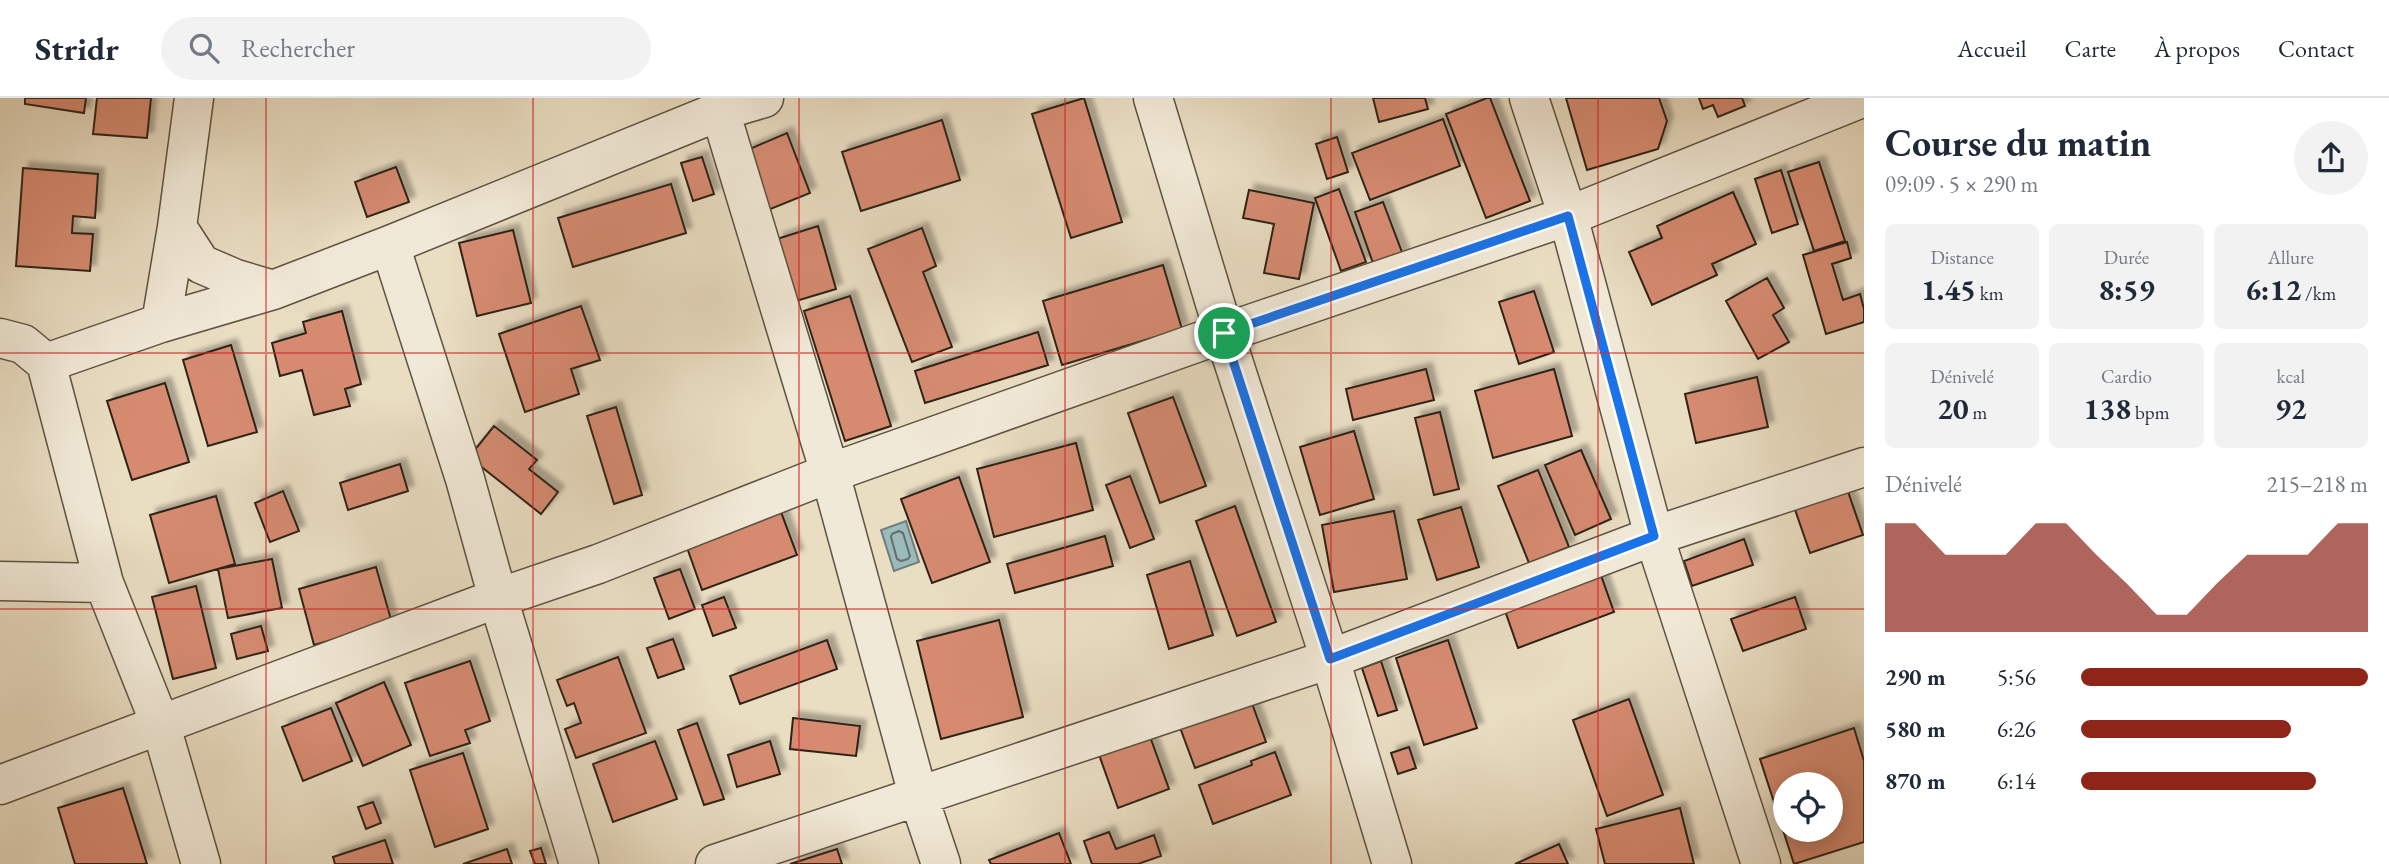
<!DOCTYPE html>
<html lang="fr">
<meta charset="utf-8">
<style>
:root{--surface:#fff;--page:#f2f2f3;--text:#1f2937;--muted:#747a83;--line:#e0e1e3;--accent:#8f2418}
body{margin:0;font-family:"EB Garamond",serif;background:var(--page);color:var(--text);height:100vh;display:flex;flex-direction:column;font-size:26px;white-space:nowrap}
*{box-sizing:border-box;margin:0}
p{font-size:23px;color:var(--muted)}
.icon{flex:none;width:38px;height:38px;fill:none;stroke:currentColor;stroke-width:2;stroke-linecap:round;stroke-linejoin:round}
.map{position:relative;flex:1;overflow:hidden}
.drawer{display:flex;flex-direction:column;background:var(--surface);width:525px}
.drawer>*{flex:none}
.buttons{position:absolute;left:1773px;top:674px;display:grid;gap:14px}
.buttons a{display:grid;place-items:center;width:70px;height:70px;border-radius:50%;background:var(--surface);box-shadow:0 4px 18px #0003;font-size:35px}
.pin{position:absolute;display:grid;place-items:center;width:60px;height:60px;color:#fff;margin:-30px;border:4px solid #fff;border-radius:50%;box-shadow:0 2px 7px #0007}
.round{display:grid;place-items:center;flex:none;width:74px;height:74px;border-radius:37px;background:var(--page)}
.overview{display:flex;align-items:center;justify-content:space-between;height:119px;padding:0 21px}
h1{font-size:38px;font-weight:700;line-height:52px}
.metrics{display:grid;grid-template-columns:repeat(3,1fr);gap:10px;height:119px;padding:7px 21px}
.metrics div{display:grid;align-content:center;border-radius:10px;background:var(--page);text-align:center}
.metrics b{font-size:30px;font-weight:700}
.metrics small{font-size:19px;font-weight:400}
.metrics p{font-size:19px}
.chart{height:196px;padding:14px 21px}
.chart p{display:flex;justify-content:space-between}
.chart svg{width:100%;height:126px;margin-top:7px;fill:var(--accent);opacity:.7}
ul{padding:0 21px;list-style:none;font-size:23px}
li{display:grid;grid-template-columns:112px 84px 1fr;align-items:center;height:52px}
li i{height:18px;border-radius:9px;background:var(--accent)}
header{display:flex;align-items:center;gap:42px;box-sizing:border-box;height:98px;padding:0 35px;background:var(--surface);border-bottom:2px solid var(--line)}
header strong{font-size:33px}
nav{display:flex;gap:38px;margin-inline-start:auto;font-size:24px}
.search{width:490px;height:63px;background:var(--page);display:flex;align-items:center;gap:18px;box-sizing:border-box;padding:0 24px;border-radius:38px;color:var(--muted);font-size:26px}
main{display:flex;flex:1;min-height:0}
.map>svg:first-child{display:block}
.water{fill:#9ababc;stroke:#6f7e7b;stroke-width:2}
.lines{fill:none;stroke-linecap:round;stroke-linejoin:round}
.shore{stroke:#646f6a;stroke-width:2}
.building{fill:#d68b71;stroke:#2e2419;stroke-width:2;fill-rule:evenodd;filter:url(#shadow)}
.minor-casing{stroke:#5d5243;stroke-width:41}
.minor{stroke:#f1e9d7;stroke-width:38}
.route-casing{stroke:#fff;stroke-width:14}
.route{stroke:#1a73e8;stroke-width:9}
.grid{fill:none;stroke:#d62828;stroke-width:2;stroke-opacity:0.55}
</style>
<header>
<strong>Stridr</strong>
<div class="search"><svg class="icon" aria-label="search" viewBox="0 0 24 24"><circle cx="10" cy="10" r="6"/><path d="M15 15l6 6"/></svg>Rechercher</div>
<nav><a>Accueil</a><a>Carte</a><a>À propos</a><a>Contact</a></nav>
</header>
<main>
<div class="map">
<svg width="1864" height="766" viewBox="0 0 1864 766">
<defs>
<filter id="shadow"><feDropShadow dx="6" dy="-6" stdDeviation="2" flood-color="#0004"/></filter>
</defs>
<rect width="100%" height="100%" fill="#e9ddc2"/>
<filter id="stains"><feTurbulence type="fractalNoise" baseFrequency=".00286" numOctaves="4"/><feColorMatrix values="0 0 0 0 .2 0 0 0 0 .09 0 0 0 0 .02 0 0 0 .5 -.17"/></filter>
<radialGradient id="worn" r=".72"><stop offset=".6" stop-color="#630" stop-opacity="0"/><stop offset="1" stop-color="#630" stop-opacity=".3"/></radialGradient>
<path class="water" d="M906,423L919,464L894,473L881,432Z"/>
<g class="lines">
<path class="shore" d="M899,433L903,435L910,458L908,461L901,463L897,461L891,439L892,436Z"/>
</g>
<path class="building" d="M25,0H86L84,15L25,6Z
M97,0H151L147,40L93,36Z
M1084,0L1122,124L1071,140L1032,16Z
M1373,0H1425L1428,11L1379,24Z
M1487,0H1490L1530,103L1486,120L1446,16Z
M1566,0H1659L1667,23L1658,51L1587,72Z
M1699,0H1742L1745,8L1718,19L1713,7L1703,11Z
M1443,21L1460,68L1370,102L1352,55Z
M942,22L960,82L861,113L842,54Z
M787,35L810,95L768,112L745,53Z
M1337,39L1348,74L1327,81L1316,46Z
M702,59L714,96L693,103L681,65Z
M1819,64L1845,143L1814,153L1788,74Z
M396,69L409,104L367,119L355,84Z
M23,70L98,76L95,120L73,118L72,135L93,136L90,173L16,168Z
M1781,72L1798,126L1772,135L1755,81Z
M671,86L686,135L573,169L558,120Z
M1339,91L1366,164L1341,173L1315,100Z
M1249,92L1314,105L1299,181L1264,175L1274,126L1243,120Z
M1733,94L1756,146L1712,166L1717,177L1652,207L1629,154L1662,140L1657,128Z
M1383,104L1403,157L1374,168L1355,114Z
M818,128L836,191L796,203L777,141Z
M922,130L936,168L923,174L952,249L912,264L868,151Z
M513,132L531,205L477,218L459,145Z
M1847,144L1851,160L1832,166L1843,202L1860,196L1864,211V224L1826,236L1803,157Z
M1163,167L1182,231L1062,267L1043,203Z
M1767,180L1784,210L1773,217L1789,244L1758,261L1726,203Z
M1534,193L1554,254L1519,266L1499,204Z
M850,198L891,328L845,343L804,213Z
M581,208L600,262L571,271L579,296L525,314L499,236Z
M342,213L361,286L345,291L350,308L314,317L302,272L280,278L272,245L306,235L303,224Z
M1038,234L1048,267L925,305L915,273Z
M231,247L257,334L208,348L183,262Z
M1426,271L1434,302L1353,322L1346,291Z
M1554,271L1572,338L1493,360L1475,293Z
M1757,279L1768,329L1696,345L1685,296Z
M165,285L189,364L132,382L107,303Z
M1173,299L1206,388L1160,405L1128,315Z
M616,309L642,397L614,406L587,318Z
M1440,314L1459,391L1434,397L1415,320Z
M494,328L537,362L529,371L558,394L541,416L469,359Z
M1354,333L1374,401L1320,417L1300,349Z
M1076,345L1093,412L994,439L977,371Z
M1581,352L1611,421L1575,437L1545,367Z
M400,366L408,393L348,412L340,385Z
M1538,372L1569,449L1529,465L1498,388Z
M1130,378L1154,441L1130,450L1106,387Z
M959,379L990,464L932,485L901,401Z
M1844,382L1863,437L1810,455L1791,400Z
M283,393L299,433L270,444L255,405Z
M216,398L235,466L169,485L150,417Z
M778,406L797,457L702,492L684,441Z
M1235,408L1276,524L1237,538L1196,423Z
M1461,409L1479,469L1437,482L1418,422Z
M1394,413L1407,481L1334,494L1322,427Z
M1105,438L1113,468L1015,495L1007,466Z
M1744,441L1753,467L1692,488L1684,463Z
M272,461L282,510L228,520L218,471Z
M1190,463L1213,537L1169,551L1147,477Z
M376,469L392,525L314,547L299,491Z
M1598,469L1614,514L1518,550L1502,504Z
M680,471L695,511L669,521L654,480Z
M196,488L216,570L173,581L152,499Z
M724,499L736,530L713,538L702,507Z
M1795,499L1806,531L1743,553L1731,521Z
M999,522L1023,619L941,641L917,543Z
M261,528L268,553L237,561L231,536Z
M673,541L684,571L658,580L647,550Z
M827,542L837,571L740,606L730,578Z
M1448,542L1477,630L1424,647L1396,560Z
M618,559L646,635L576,660L565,631L581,625L574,605L567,608L557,582Z
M470,563L490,623L465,632L470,645L430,658L405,585Z
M1381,563L1397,612L1378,618L1362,570Z
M384,584L411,647L363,668L336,605Z
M1249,597L1266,644L1195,670L1178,624Z
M1629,601L1663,697L1607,718L1573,622Z
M331,610L352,663L303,683L282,629Z
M793,620L860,628L856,658L790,651Z
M697,625L724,701L704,707L678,632Z
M1854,630L1864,663V744L1794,766L1760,661ZM1785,686H1830V732H1785Z
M1148,633L1169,691L1118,710L1097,651Z
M655,643L677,701L613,724L593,666Z
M770,643L780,676L737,689L728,657Z
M1409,649L1416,670L1398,676L1391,655Z
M1275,654L1291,697L1213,726L1199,687L1252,667L1251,663Z
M463,655L488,731L435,749L410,672Z
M123,690L147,766H75L58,710Z
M373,704L381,725L366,731L358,709Z
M1680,710L1694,766H1605L1596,731Z
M1109,734L1116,751L1154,737L1161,758L1138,766H1092L1084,743Z
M1059,735L1071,766H991L989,762Z
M385,742L393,766H335L333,759Z
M1559,746L1568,766H1515Z
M541,750L546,766H535L530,753Z
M507,751L512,766H463Z
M837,751L842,766H790Z"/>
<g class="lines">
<defs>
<path id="minor" d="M194,0L177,129L201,166L236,181L273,192
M1153,0L1224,235L1330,561L1392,766
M1529,0L1568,118L1654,438L1761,766
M720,13L830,375L918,697L941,766
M390,147L465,381L498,500L579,766
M161,225L177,129
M0,240L23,246L46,265L161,225L273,192L390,147L720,13L764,0
M46,265L104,485L161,628L201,766
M0,483L104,485
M0,687L498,500L598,466L830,375L1224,235L1568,118L1862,0
M715,766L1330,561L1654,438L1864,369"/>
</defs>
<use href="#minor" class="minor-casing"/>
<use href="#minor" class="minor"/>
</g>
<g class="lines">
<defs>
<path id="route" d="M1568,118L1654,438L1330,561L1224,235Z"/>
</defs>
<use href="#route" class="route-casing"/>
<use href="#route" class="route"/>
</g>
<path class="grid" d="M266,0V766M533,0V766M799,0V766M1065,0V766M1331,0V766M1598,0V766M0,255H1864M0,511H1864"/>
<rect width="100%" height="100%" filter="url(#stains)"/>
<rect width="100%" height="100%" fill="url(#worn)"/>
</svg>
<div class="buttons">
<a><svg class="icon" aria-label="locate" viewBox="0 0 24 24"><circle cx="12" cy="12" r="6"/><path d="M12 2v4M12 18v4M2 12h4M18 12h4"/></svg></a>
</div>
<div class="pin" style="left:1224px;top:235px;background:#1e9e55"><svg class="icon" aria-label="arrive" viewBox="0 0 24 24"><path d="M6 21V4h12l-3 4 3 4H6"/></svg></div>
</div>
<section class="drawer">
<div class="overview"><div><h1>Course du matin</h1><p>09:09 · 5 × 290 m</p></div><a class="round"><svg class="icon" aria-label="share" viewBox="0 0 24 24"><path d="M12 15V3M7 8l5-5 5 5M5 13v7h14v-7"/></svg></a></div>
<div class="metrics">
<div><p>Distance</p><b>1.45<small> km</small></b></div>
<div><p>Durée</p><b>8:59</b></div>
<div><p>Allure</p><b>6:12<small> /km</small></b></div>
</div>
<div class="metrics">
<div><p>Dénivelé</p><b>20<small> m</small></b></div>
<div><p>Cardio</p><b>138<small> bpm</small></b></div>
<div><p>kcal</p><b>92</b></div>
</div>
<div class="chart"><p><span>Dénivelé</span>215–218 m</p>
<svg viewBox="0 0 160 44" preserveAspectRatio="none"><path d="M0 44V6L10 6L20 17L30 17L40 17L50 6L60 6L70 17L80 27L90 38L100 38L110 27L120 17L130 17L140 17L150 6L160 6V44z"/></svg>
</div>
<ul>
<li><b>290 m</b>5:56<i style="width:100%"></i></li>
<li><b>580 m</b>6:26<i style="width:73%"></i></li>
<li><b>870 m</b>6:14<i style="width:82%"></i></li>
</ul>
</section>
</main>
